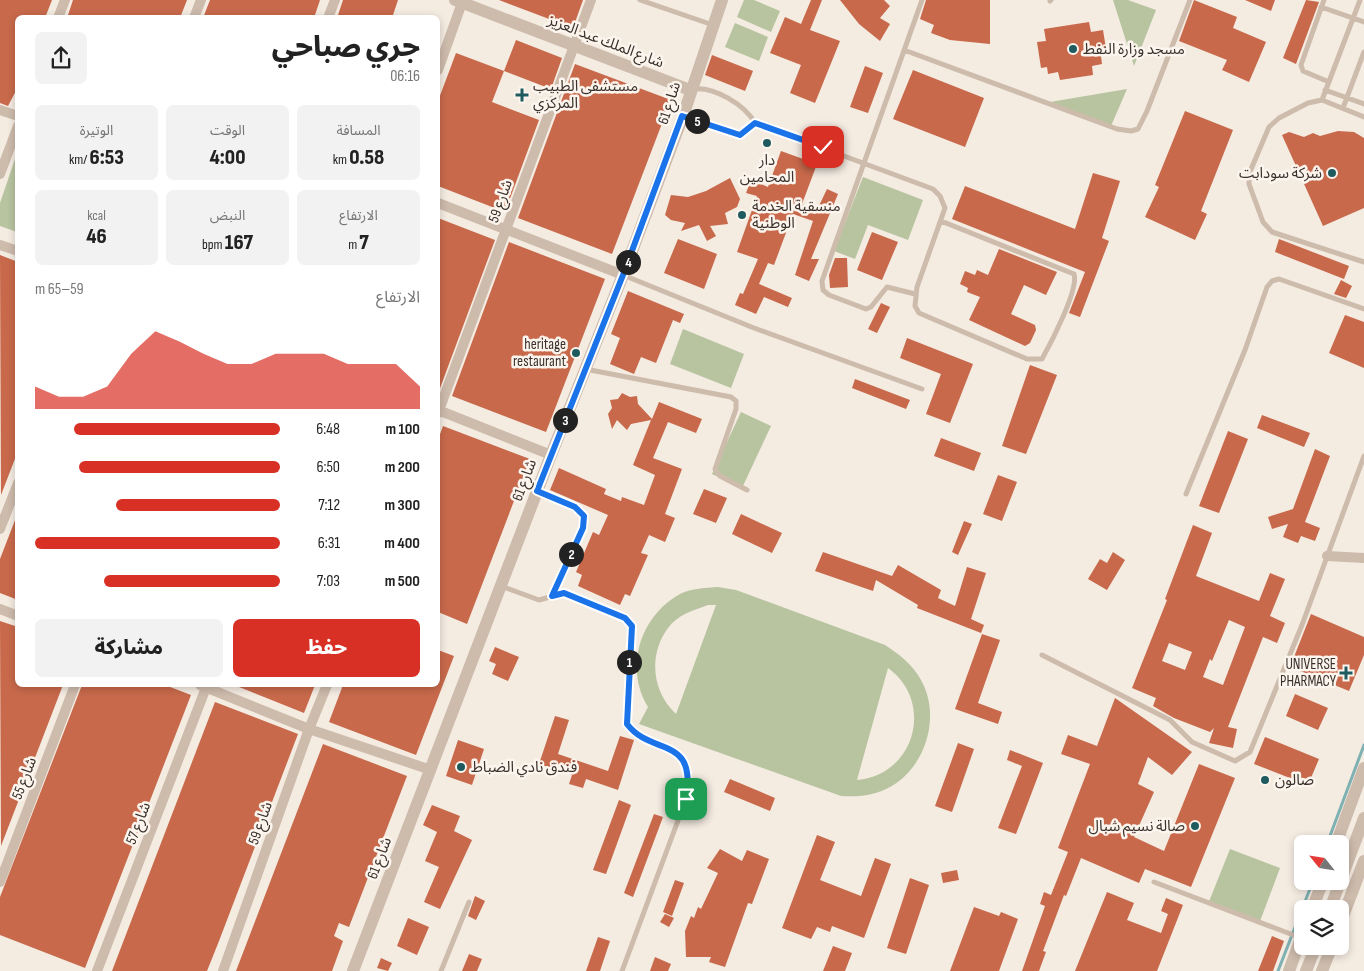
<!DOCTYPE html>
<html lang="ar">
<meta charset="utf-8">
<style>
:root{--surface:#fff;--page:#f2f2f2;--text:#222;--muted:#767676;--accent:#d93025}
body{margin:0;font-family:"Sofia Sans Condensed","Noto Sans Arabic",sans-serif;background:var(--page);color:var(--text);direction:rtl;height:100vh;display:flex;flex-direction:column;font-size:19px;white-space:nowrap}
*{box-sizing:border-box;margin:0}
p{font-size:16px;color:var(--muted)}
.icon{flex:none;width:28px;height:28px;fill:none;stroke:currentColor;stroke-width:2;stroke-linecap:round;stroke-linejoin:round}
.map{position:relative;flex:1;overflow:hidden;direction:ltr}
.details{position:absolute;left:15px;top:15px;width:425px;height:672px;display:flex;flex-direction:column;background:var(--surface);border-radius:8px;box-shadow:0 2px 8px #0003;direction:rtl}
.details>*{flex:none}
.needle{width:32px;rotate:300deg}
.controls{position:absolute;left:1294px;top:835px;display:grid;gap:10px}
.controls a{display:grid;place-items:center;width:55px;height:55px;border-radius:8px;background:var(--surface);box-shadow:0 2px 8px #0003;font-size:25px}
.pin{position:absolute;display:grid;place-items:center;width:42px;height:42px;color:#fff;margin:-21px;border-radius:10px;box-shadow:0 2px 8px #0006}
.km{position:absolute;width:25px;height:25px;margin:-12px;border-radius:50%;background:#222;color:#fff;font-size:14px;line-height:25px;text-align:center}
.round{display:grid;place-items:center;flex:none;width:52px;height:52px;border-radius:8px;background:var(--page)}
.overview{display:flex;align-items:center;justify-content:space-between;height:85px;padding:0 20px}
h1{font-size:28px;font-weight:800;line-height:38px}
.stats{display:grid;grid-template-columns:repeat(3,1fr);gap:8px;height:85px;padding:5px 20px}
.stats div{display:grid;align-content:center;border-radius:8px;background:var(--page);text-align:center}
.stats b{font-size:21px;font-weight:800}
.stats small{font-size:14px;font-weight:400}
.stats p{font-size:14px}
.chart{height:140px;padding:10px 20px}
.chart p{display:flex;justify-content:space-between}
.chart svg{width:100%;height:90px;margin-top:5px;fill:var(--accent);opacity:.7}
.primary-button{display:flex;gap:10px;margin-top:auto;padding:10px 20px}
.primary-button a{flex:1;height:58px;border-radius:8px;background:var(--accent);color:#fff;font-size:20px;font-weight:800;line-height:58px;text-align:center}
.primary-button a+a{background:var(--page);color:var(--text)}
ul{padding:0 20px;list-style:none;font-size:16px}
li{display:grid;grid-template-columns:80px 60px 1fr;align-items:center;height:38px}
li i{height:12px;border-radius:6px;background:var(--accent)}
.map>svg:first-child{display:block}
.green{fill:#b8c4a0;fill-rule:evenodd}
.lines{fill:none;stroke-linecap:round;stroke-linejoin:round}
.stream{stroke:#7fb0b2;stroke-width:3}
.building{fill:#c8694b;fill-rule:evenodd}
.service{stroke:#cdbbac;stroke-width:5}
.minor{stroke:#cdbbac;stroke-width:10}
.tertiary{stroke:#cdbbac;stroke-width:12}
.route-casing{stroke:#fff;stroke-width:10}
.route{stroke:#1a73e8;stroke-width:6}
.poi-dot{fill:#1f5a5e;stroke:#fbf5ee;stroke-width:2}
.labels{text-anchor:middle;stroke-width:5;stroke-linejoin:round;paint-order:stroke}
.street-label{font-size:15px;fill:#3b302b;stroke:#fbf5ee}
.poi-label{font-size:15px;fill:#3b302b;stroke:#fbf5ee;text-anchor:start}
</style>
<div class="map">
<svg width="1364" height="971" viewBox="0 0 1364 971">
<rect width="100%" height="100%" fill="#f4ebe1"/>
<path class="green" d="M744,0H754L780,11L771,32L737,17Z
M1113,0H1128L1156,10L1134,66Z
M735,23L768,37L759,61L725,47Z
M1127,89L1111,126L1050,102Z
M17,153V232L0,226V203Z
M863,177L923,200L908,240L868,225L855,259L834,251Z
M683,329L744,354L731,388L670,364Z
M741,412L771,426L742,488L712,474Z
M718,587L736,590L885,645C899,654 913,665 921,680C942,717 925,771 886,789C871,796 857,797 841,796L639,724L648,707C624,668 640,616 680,594C692,588 706,588 718,587ZM708,605H716L676,714C652,692 648,655 668,628C677,615 694,610 708,605ZM888,668C935,702 915,775 857,780Z
M1230,849L1280,868L1259,924L1208,904Z"/>
<g class="lines">
<path class="stream" d="M1327,844L1364,745
M1278,971L1313,881"/>
</g>
<path class="building" d="M0,0H52L45,18H18V87L8,106L0,103Z
M73,0H187L180,18H67Z
M210,0H320L314,18H203Z
M343,0H398L392,18H337Z
M499,0H583L573,28Z
M811,0H822L810,30L840,41L815,103L790,93L801,65L770,53L785,17L801,24Z
M840,0H884L890,6L880,18L890,24L880,41L859,24Z
M926,0H990V44L950,40L931,33L934,25L920,19Z
M1194,0L1237,17L1233,28L1266,42L1249,82L1222,70L1227,60L1179,41Z
M1245,0H1275L1271,11Z
M1306,0L1319,2L1296,64L1283,58Z
M1089,22L1091,32L1103,30L1107,55L1101,56L1102,64L1092,66L1093,75L1060,80L1058,72L1048,74L1047,67L1041,68L1037,42L1046,41L1044,29Z
M516,40L562,58L551,89L504,71Z
M456,53L504,71L492,102L539,120L505,212L438,186V101Z
M712,55L753,71L745,91L705,75Z
M575,64L671,100L612,254L518,218Z
M865,66L883,73L868,113L850,107Z
M913,70L984,98L965,147L893,119Z
M1185,111L1233,130L1201,211L1207,214L1195,240L1145,217L1159,187L1155,185Z
M1338,131L1354,132L1364,138V208L1323,226L1282,135L1289,132L1304,137L1313,133L1320,136Z
M781,151L817,164L802,204L817,210L827,189L838,194L811,259H819L809,281L795,275L813,221L793,214L774,265L768,263L759,284L792,298L788,307L764,297L756,314L735,305L740,293L743,294L758,259L737,252L757,196L746,193L751,180L768,187Z
M1093,173L1120,181L1102,238L1109,241L1080,317L1069,313L1085,272L952,219L965,186L1075,229Z
M730,178L740,199L737,207L725,213L728,224L710,226L716,236L707,241L699,225L681,231L685,223L671,220L665,215L671,195L688,197L706,191Z
M438,218L495,240L439,391H438Z
M872,232L898,242L882,280L857,270Z
M678,239L717,254L704,289L664,273Z
M1279,239L1349,266L1344,279L1275,252Z
M509,242L605,279L546,432L452,396Z
M999,249L1057,272L1046,295L1024,285L1011,314L1035,325L1036,330L1030,343L1025,346L969,320L980,297L967,292L968,288L960,284L965,271L975,275L977,270L988,275Z
M0,255L18,262V451L1,495Z
M835,258H847L848,287L830,288L829,275Z
M1341,280L1352,286L1346,298L1334,294Z
M628,291L684,314L680,323L673,320L656,363L641,357L634,374L610,364L620,338L611,334Z
M881,303L890,307L877,333L868,329Z
M1345,315L1364,322V368L1329,353Z
M907,338L973,364L950,423L926,414L941,374L900,358Z
M1030,365L1057,375L1026,454L1002,446Z
M855,379L910,400L906,409L852,388Z
M622,393L630,397L637,396L638,404L652,419L659,402L702,419L696,433L668,422L653,458L682,469L665,514L675,518L665,542L649,535L641,553L648,555L630,596L625,594L620,605L578,586L582,575L576,572L593,532L599,535L608,515L550,490L559,468L606,489L604,494L621,501L622,497L644,505L655,475L633,465L651,420L631,424L627,430L617,420L612,429L608,414L612,408L610,400L618,399Z
M1262,415L1310,433L1304,447L1257,428Z
M443,426L530,459L467,624L438,612V440Z
M1228,431L1248,439L1219,513L1199,506Z
M941,438L981,453L974,471L934,456Z
M1315,449L1330,456L1305,522L1320,528L1315,541L1301,536L1298,543L1283,537L1288,524L1272,529L1268,517L1293,509Z
M998,475L1017,482L1002,521L983,514Z
M704,489L727,498L716,523L693,514Z
M741,514L782,533L772,553L732,534Z
M17,515H18V600L0,593V559Z
M964,521L972,524L958,555L952,552Z
M1193,525L1212,533L1196,576L1259,601L1270,573L1285,579L1270,616L1285,623L1277,643L1263,637L1228,727L1237,729L1233,748L1209,743L1214,728L1210,732L1174,718L1153,706L1156,698L1132,688L1167,600L1165,599ZM1229,620L1245,627L1223,685L1203,677L1210,659L1212,661ZM1169,643L1192,652L1185,670L1162,661Z
M823,552L892,576L898,565L941,590L938,598L955,606L967,567L986,573L971,619L984,625L981,633L917,608L918,605L876,580L873,591L815,571Z
M1113,552L1125,560L1107,590L1088,579L1100,559L1107,563Z
M1311,614L1364,637V655L1349,691L1290,667Z
M0,621L18,627V685H63L1,846Z
M982,634L1000,640L978,703L1002,712L998,724L955,709Z
M495,647L519,657L508,681L492,674L496,664L489,661Z
M438,650L454,656L416,755L329,722L343,685H438Z
M82,685H165L191,695L85,968L0,935V897Z
M234,685H315L304,713Z
M1295,694L1328,708L1318,730L1286,716Z
M1115,698L1192,752L1172,775L1148,757L1138,784L1154,792L1134,837L1164,851L1199,764L1235,778L1191,887L1145,869L1139,883L1081,858L1066,896L1064,895L1043,951L1046,952L1039,971H1022L1045,906L1040,904L1044,892L1051,895L1068,852L1058,848L1090,764L1061,754L1068,735L1097,746Z
M215,702L298,734L219,941L207,971H112Z
M555,716L569,720L558,754L608,771L620,736L634,740L618,790L586,779L583,788L569,784L572,775L539,764Z
M1265,737L1319,759L1308,785L1254,764Z
M458,740L484,749L472,785L446,776Z
M958,743L974,749L952,812L935,806Z
M323,744L407,776L354,914L349,927L339,923L334,936L343,941L332,971H236Z
M1010,750L1043,763L1016,834L998,828L1022,766L1007,760Z
M730,779L775,798L770,811L724,792Z
M619,800L631,805L606,874L593,870Z
M432,805L460,816L454,831L472,840L440,909L424,902L439,867L425,861L437,832L423,825Z
M654,814L663,817L633,897L624,893Z
M817,835L835,842L820,880L861,896L875,858L891,864L864,938L832,926L830,932L817,927L811,939L782,928Z
M720,849L742,861L747,850L769,859L752,904L748,903L725,967L709,962L711,957H686L685,931L691,916L694,918L698,907L701,909L718,873L707,868Z
M957,870L959,880L943,883L941,873Z
M910,878L929,885L906,954L887,948Z
M675,880L684,883L672,916L663,912Z
M1107,892L1134,903L1127,920L1161,933L1168,914L1161,911L1166,898L1183,905L1157,971H1075Z
M475,896L485,901L476,920L468,916Z
M974,907L999,916L1001,912L1018,919L999,971H950Z
M665,914L674,918L669,927L660,922Z
M408,918L429,927L417,955L397,946Z
M1272,936L1284,941L1273,971H1258Z
M598,937L610,941L600,971H586Z
M833,946L852,953L845,971H823Z
M469,954L482,959L477,971H462Z
M655,957L671,964L668,971H650Z
M381,958L392,963L388,971L377,968Z"/>
<g class="lines">
<path class="service" d="M640,0L713,25
M1324,0L1301,65L1303,71L1329,82
M1360,0L1322,100L1364,117
M1050,1L1051,0
M1321,7L1364,22
M904,50L1117,129L1131,131L1138,129L1147,111L1190,0
M693,89C714,86 745,105 755,123L933,189L940,196L945,208L917,287L915,306L919,313L1027,359H1042C1051,343 1079,289 1074,274L941,221
M1325,90L1364,104
M1322,100L1308,103L1279,118L1269,127L1249,174V184L1263,222L1272,232L1364,262
M1343,108L1364,52
M683,116L740,135L755,123
M623,275L754,328L922,389
M915,294L887,287L871,307L866,309L829,295L823,290L822,281L922,0
M585,369L731,397L736,401V409L715,469L720,476L747,490
M538,491L575,507L584,517L583,528L552,596
M1186,494L1245,350L1267,287L1272,281L1279,279L1364,309
M501,586L539,600L564,593L629,622L633,632L625,718C633,755 698,727 686,799L622,971
M1042,655L1170,720L1192,742L1235,761L1250,752L1302,625L1364,456
M1154,882L1301,938
M441,971L469,902"/>
<path class="minor" d="M58,18L65,0
M194,18L201,0
M328,18L335,0
M438,70L463,0
M0,110L18,116
M0,174L18,126
M438,203L623,275
M0,245L18,251
M438,410L551,455
M438,413L591,0
M0,529L18,483
M1327,556L1364,558
M0,609L18,616
M200,685L309,729L431,770
M0,882L75,685
M97,971L207,685
M223,971L309,729L327,685"/>
<path class="tertiary" d="M455,0L690,90
M1336,844L1364,768
M1312,909L1323,881
M1330,909L1364,818
M1340,924L1364,861
M353,971L551,455L623,275L683,116L722,0
M1289,971L1302,935
M1306,971L1316,946
M1322,971L1332,946"/>
</g>
<g class="lines">
<defs>
<path id="route" d="M686,799C697,734 652,757 627,724L632,626L625,618L564,593L552,596L583,528L584,516L575,507L537,491L623,275L682,116L740,135L755,123L823,147"/>
</defs>
<use href="#route" class="route-casing"/>
<use href="#route" class="route"/>
</g>
<g class="poi-dot">
<circle cx="1073" cy="49" r="5"/>
<path d="M519.5 87.5h5v5h5v5h-5v5h-5v-5h-5v-5h5z"/>
<circle cx="767" cy="143" r="5"/>
<circle cx="1332" cy="173" r="5"/>
<circle cx="742" cy="215" r="5"/>
<circle cx="576" cy="353" r="5"/>
<path d="M1343.5 665.5h5v5h5v5h-5v5h-5v-5h-5v-5h5z"/>
<circle cx="461" cy="767" r="5"/>
<circle cx="1265" cy="780" r="5"/>
<circle cx="1195" cy="826" r="5"/>
</g>
<g class="labels">
<g class="street-label">
<text transform="translate(606 41) rotate(21)" y="5">شارع الملك عبد العزيز</text>
<text transform="translate(669 103) rotate(-72)" y="5">شارع 61</text>
<text transform="translate(500 201) rotate(-70)" y="5">شارع 59</text>
<text transform="translate(524 480) rotate(-69)" y="5">شارع 61</text>
<text transform="translate(24 778) rotate(-69)" y="5">شارع 55</text>
<text transform="translate(138 823) rotate(-69)" y="5">شارع 57</text>
<text transform="translate(260 823) rotate(-70)" y="5">شارع 59</text>
<text transform="translate(379 858) rotate(-69)" y="5">شارع 61</text>
</g>
<g class="poi-label">
<text x="1083" y="54">مسجد وزارة النفط</text>
<text x="533" y="91">مستشفى الطبيب<tspan x="533" dy="17">المركزي</tspan></text>
<text x="767" y="165" text-anchor="middle">دار<tspan x="767" dy="17">المحامين</tspan></text>
<text x="1322" y="178" text-anchor="end">شركة سودابت</text>
<text x="752" y="211">منسقية الخدمة<tspan x="752" dy="17">الوطنية</tspan></text>
<text x="566" y="349" text-anchor="end">heritage<tspan x="566" dy="17">restaurant</tspan></text>
<text x="1336" y="669" text-anchor="end">UNIVERSE<tspan x="1336" dy="17">PHARMACY</tspan></text>
<text x="471" y="772">فندق نادي الضباط</text>
<text x="1275" y="785">صالون</text>
<text x="1185" y="831" text-anchor="end">صالة نسيم شبال</text>
</g>
</g>
</svg>
<div class="controls">
<a><svg class="needle" viewBox="-14 -14 28 28"><path d="M0-13l5 13h-10z" fill="#e53935"/><path d="M0 13l5-13h-10z" fill="#767676"/></svg></a>
<a><svg class="icon" aria-label="layers" viewBox="0 0 24 24"><path d="M12 4l9 5-9 5-9-5zM3 14l9 5 9-5"/></svg></a>
</div>
<div class="pin" style="left:686px;top:799px;background:#1e9e55"><svg class="icon" aria-label="arrive" viewBox="0 0 24 24"><path d="M6 21V4h12l-3 4 3 4H6"/></svg></div>
<div class="pin" style="left:823px;top:147px;background:#d93025"><svg class="icon" aria-label="check" viewBox="0 0 24 24"><path d="M5 12l5 5 9-10"/></svg></div>
<b class="km" style="left:629px;top:662px">1</b>
<b class="km" style="left:571px;top:554px">2</b>
<b class="km" style="left:565px;top:420px">3</b>
<b class="km" style="left:628px;top:262px">4</b>
<b class="km" style="left:697px;top:121px">5</b>
<section class="details">
<div class="overview"><div><h1>جري صباحي</h1><p>06:16</p></div><a class="round"><svg class="icon" aria-label="share" viewBox="0 0 24 24"><path d="M12 15V3M7 8l5-5 5 5M5 13v7h14v-7"/></svg></a></div>
<div class="stats">
<div><p>المسافة</p><b>0.58<small> km</small></b></div>
<div><p>الوقت</p><b>4:00</b></div>
<div><p>الوتيرة</p><b>6:53<small> /km</small></b></div>
</div>
<div class="stats">
<div><p>الارتفاع</p><b>7<small> m</small></b></div>
<div><p>النبض</p><b>167<small> bpm</small></b></div>
<div><p>kcal</p><b>46</b></div>
</div>
<div class="chart"><p><span>الارتفاع</span>59–65 m</p>
<svg viewBox="0 0 160 44" preserveAspectRatio="none"><path d="M0 44V33L10 38L20 38L30 33L40 17L50 6L60 11L70 17L80 22L90 22L100 17L110 17L120 17L130 22L140 22L150 22L160 33V44z"/></svg>
</div>
<ul>
<li><b>100 m</b>6:48<i style="width:84%"></i></li>
<li><b>200 m</b>6:50<i style="width:82%"></i></li>
<li><b>300 m</b>7:12<i style="width:67%"></i></li>
<li><b>400 m</b>6:31<i style="width:100%"></i></li>
<li><b>500 m</b>7:03<i style="width:72%"></i></li>
</ul>
<div class="primary-button"><a>حفظ</a><a>مشاركة</a></div>
</section>
</div>
